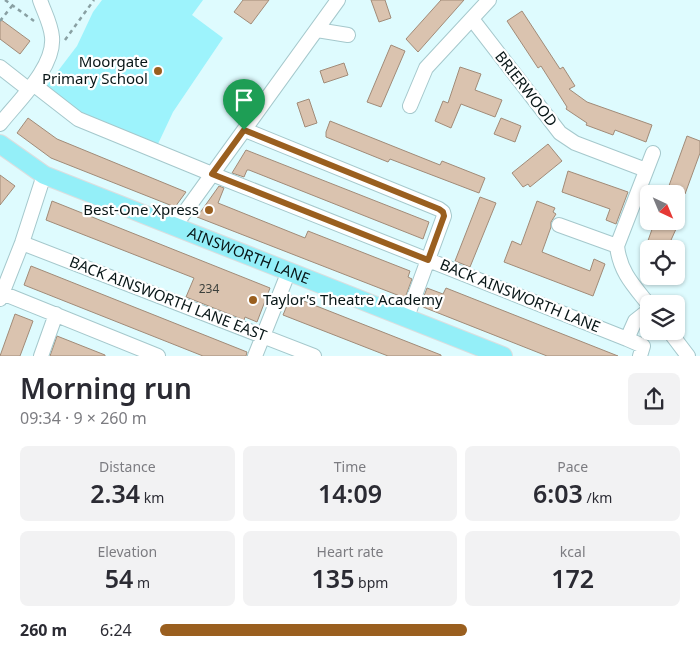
<!DOCTYPE html>
<meta charset="utf-8">
<style>
:root{--surface:#fff;--page:#f2f2f3;--text:#2b2b33;--muted:#7c7c81;--accent:#9a5f1f}
body{margin:0;font-family:"Noto Sans",sans-serif;background:var(--page);color:var(--text);height:100vh;display:flex;flex-direction:column;font-size:19px;white-space:nowrap}
*{box-sizing:border-box;margin:0}
p{font-size:16px;color:var(--muted)}
.icon{flex:none;width:28px;height:28px;fill:none;stroke:currentColor;stroke-width:2;stroke-linecap:round;stroke-linejoin:round}
.map{position:relative;height:356px;overflow:hidden}
.side{display:flex;flex-direction:column;background:var(--surface);flex:1}
.side>*{flex:none}
.needle{width:32px;rotate:136deg}
.tools{position:absolute;left:640px;top:185px;display:grid;gap:10px}
.tools a{display:grid;place-items:center;width:45px;height:45px;border-radius:8px;background:var(--surface);box-shadow:0 1px 4px #0004;font-size:25px}
.pin{position:absolute;display:grid;place-items:center;width:42px;height:42px;color:#fff;margin:-51px -21px;border-radius:50% 50% 50% 0;rotate:-45deg;box-shadow:0 0 5px #0007}
.pin .icon{rotate:45deg}
.round{display:grid;place-items:center;flex:none;width:52px;height:52px;border-radius:8px;background:var(--page)}
.headline{display:flex;align-items:center;justify-content:space-between;height:85px;padding:0 20px}
h1{font-size:28px;font-weight:600;line-height:38px}
.figures{display:grid;grid-template-columns:repeat(3,1fr);gap:8px;height:85px;padding:5px 20px}
.figures div{display:grid;align-content:center;border-radius:8px;background:var(--page);text-align:center}
.figures b{font-size:25px;font-weight:600}
.figures small{font-size:14px;font-weight:400}
.figures p{font-size:14px}
ul{padding:0 20px;list-style:none;font-size:16px}
li{display:grid;grid-template-columns:80px 60px 1fr;align-items:center;height:38px}
li i{height:12px;border-radius:6px;background:var(--accent)}
.map>svg:first-child{display:block}
.green{fill:#9df3fc}
.building{fill:#dac3af;stroke:#a18b78}
.lines{fill:none;stroke-linecap:round;stroke-linejoin:round}
.minor-casing{stroke:#a5c8cc;stroke-width:16}
.major-casing{stroke:#dcdedf;stroke-width:20}
.path{stroke:#89a0a3;stroke-width:2.5;stroke-dasharray:4 4;stroke-linecap:butt}
.minor{stroke:#fff;stroke-width:14}
.major{stroke:#94eff8;stroke-width:18}
.route-casing{stroke:#fff;stroke-width:10}
.route{stroke:#9a5f1f;stroke-width:6}
.poi-dot{fill:#9a5f1f;stroke:#fff;stroke-width:2}
.labels{text-anchor:middle;stroke-width:4.5;stroke-linejoin:round;paint-order:stroke}
.number-label{font-size:12px;fill:#3c413d}
.poi-label{font-size:15px;fill:#081617;stroke:#fff;text-anchor:end}
.street-label{font-size:15px;fill:#081617;stroke:#fff}
</style>
<div class="map">
<svg width="700" height="356" viewBox="0 0 700 356">
<rect width="100%" height="100%" fill="#defbfe"/>
<path class="green" d="M102,0H203L192,15L223,38L173,112L157,146L78,113L45,88L77,46L93,12Z"/>
<path class="building" d="M243,0H269L251,24L234,12Z
M371,0H385L391,18L379,22Z
M441,0H464L418,52L406,39Z
M522,11L560,69L563,67L575,86L569,89L587,102L652,125L646,142L615,130L613,135L586,125L587,123L566,109L567,107L541,66L538,68L507,21Z
M0,19L30,41L20,54L0,39Z
M391,45L405,51L381,107L367,102Z
M344,63L348,75L324,83L320,71Z
M460,67L481,74L475,90L502,100L495,117L461,104L451,128L435,121L443,101L448,103Z
M309,99L317,123L305,127L297,103Z
M28,118L57,139L186,192L175,207L51,158L17,133Z
M501,118L521,126L515,142L494,134Z
M330,121L440,165L442,161L485,178L479,193L390,159L388,162L326,137V132Z
M687,136L700,141V153L685,194H666Z
M548,144L562,161L530,187L528,184L523,187L512,173Z
M246,150L429,222L423,239L249,170H247L244,177L232,173Z
M568,171L628,192L616,224L606,220L610,209L562,192Z
M0,175L15,186L0,205Z
M219,186L224,188L218,203L305,238L308,231L410,271L408,277L412,279L405,298L197,217Z
M480,197L496,203L470,267L455,261Z
M52,201L270,288L257,322L245,317L244,320L186,297L194,278L46,220Z
M537,201L555,208L553,212L556,214L551,222V227L542,252L590,271L594,259L605,264L593,296L504,262L512,241L521,245Z
M655,221H671L676,229L667,249H645Z
M31,266L247,352L246,356H203L24,285Z
M427,288L443,294L446,288L618,356H547L423,307L424,305L421,304Z
M291,296L441,355V356H388L283,315Z
M15,314L33,321L20,356H0Z
M57,336L105,355V356H50Z"/>
<g class="lines">
<defs>
<path id="minor" d="M472,19L560,133L575,143L646,170
M317,30L348,35
M0,67L28,89
M33,84L78,119L212,174L627,339L643,346L640,356
M410,106L426,68L489,0
M0,124C18,101 55,67 52,37C51,24 44,12 40,0
M245,130L439,209L443,212L444,216L407,317
M559,225L617,246
M174,227L338,0
M22,243L314,356
M2,293L158,356
M0,299L22,243L44,175
M649,305C633,285 620,272 617,246L653,153
M669,331L688,356
M627,339L635,321L649,310
M41,356L56,314
M255,356L289,271"/>
<g id="major">
<path id="s1" d="M0,144L44,175L503,356"/>
</g>
</defs>
<use href="#minor" class="minor-casing"/>
<use href="#major" class="major-casing"/>
<path class="path" d="M5,0L34,21
M0,21L12,6
M65,40L94,0"/>
<use href="#minor" class="minor"/>
<use href="#major" class="major"/>
</g>
<g class="lines">
<defs>
<path id="route" d="M244,130L439,209L443,212L444,216L428,260L212,174Z"/>
</defs>
<use href="#route" class="route-casing"/>
<use href="#route" class="route"/>
</g>
<g class="poi-dot">
<circle cx="158" cy="71" r="5"/>
<circle cx="209" cy="210" r="5"/>
<circle cx="253" cy="300" r="5"/>
</g>
<g class="labels">
<g class="number-label">
<text x="209" y="293">234</text>
</g>
<g class="poi-label">
<text x="148" y="67">Moorgate<tspan x="148" dy="17">Primary School</tspan></text>
<text x="199" y="215">Best-One Xpress</text>
<text x="263" y="305" text-anchor="start">Taylor's Theatre Academy</text>
</g>
<g class="street-label">
<text transform="translate(526 89) rotate(52)" y="5">BRIERWOOD</text>
<text dy="5" stroke="none"><textPath href="#s1" startOffset="274">AINSWORTH LANE</textPath></text>
<text transform="translate(520 296) rotate(22)" y="5">BACK AINSWORTH LANE</text>
<text transform="translate(168 299) rotate(21)" y="5">BACK AINSWORTH LANE EAST</text>
</g>
</g>
</svg>
<div class="tools">
<a><svg class="needle" viewBox="-14 -14 28 28"><path d="M0-13l5 13h-10z" fill="#e53935"/><path d="M0 13l5-13h-10z" fill="#7c7c81"/></svg></a>
<a><svg class="icon" aria-label="locate" viewBox="0 0 24 24"><circle cx="12" cy="12" r="6"/><path d="M12 2v4M12 18v4M2 12h4M18 12h4"/></svg></a>
<a><svg class="icon" aria-label="layers" viewBox="0 0 24 24"><path d="M12 4l9 5-9 5-9-5zM3 14l9 5 9-5"/></svg></a>
</div>
<div class="pin" style="left:244px;top:130px;background:#1e9e55"><svg class="icon" aria-label="arrive" viewBox="0 0 24 24"><path d="M6 21V4h12l-3 4 3 4H6"/></svg></div>
</div>
<section class="side">
<div class="headline"><div><h1>Morning run</h1><p>09:34 · 9 × 260 m</p></div><a class="round"><svg class="icon" aria-label="share" viewBox="0 0 24 24"><path d="M12 15V3M7 8l5-5 5 5M5 13v7h14v-7"/></svg></a></div>
<div class="figures">
<div><p>Distance</p><b>2.34<small> km</small></b></div>
<div><p>Time</p><b>14:09</b></div>
<div><p>Pace</p><b>6:03<small> /km</small></b></div>
</div>
<div class="figures">
<div><p>Elevation</p><b>54<small> m</small></b></div>
<div><p>Heart rate</p><b>135<small> bpm</small></b></div>
<div><p>kcal</p><b>172</b></div>
</div>
<ul>
<li><b>260 m</b>6:24<i style="width:59%"></i></li>
</ul>
</section>
